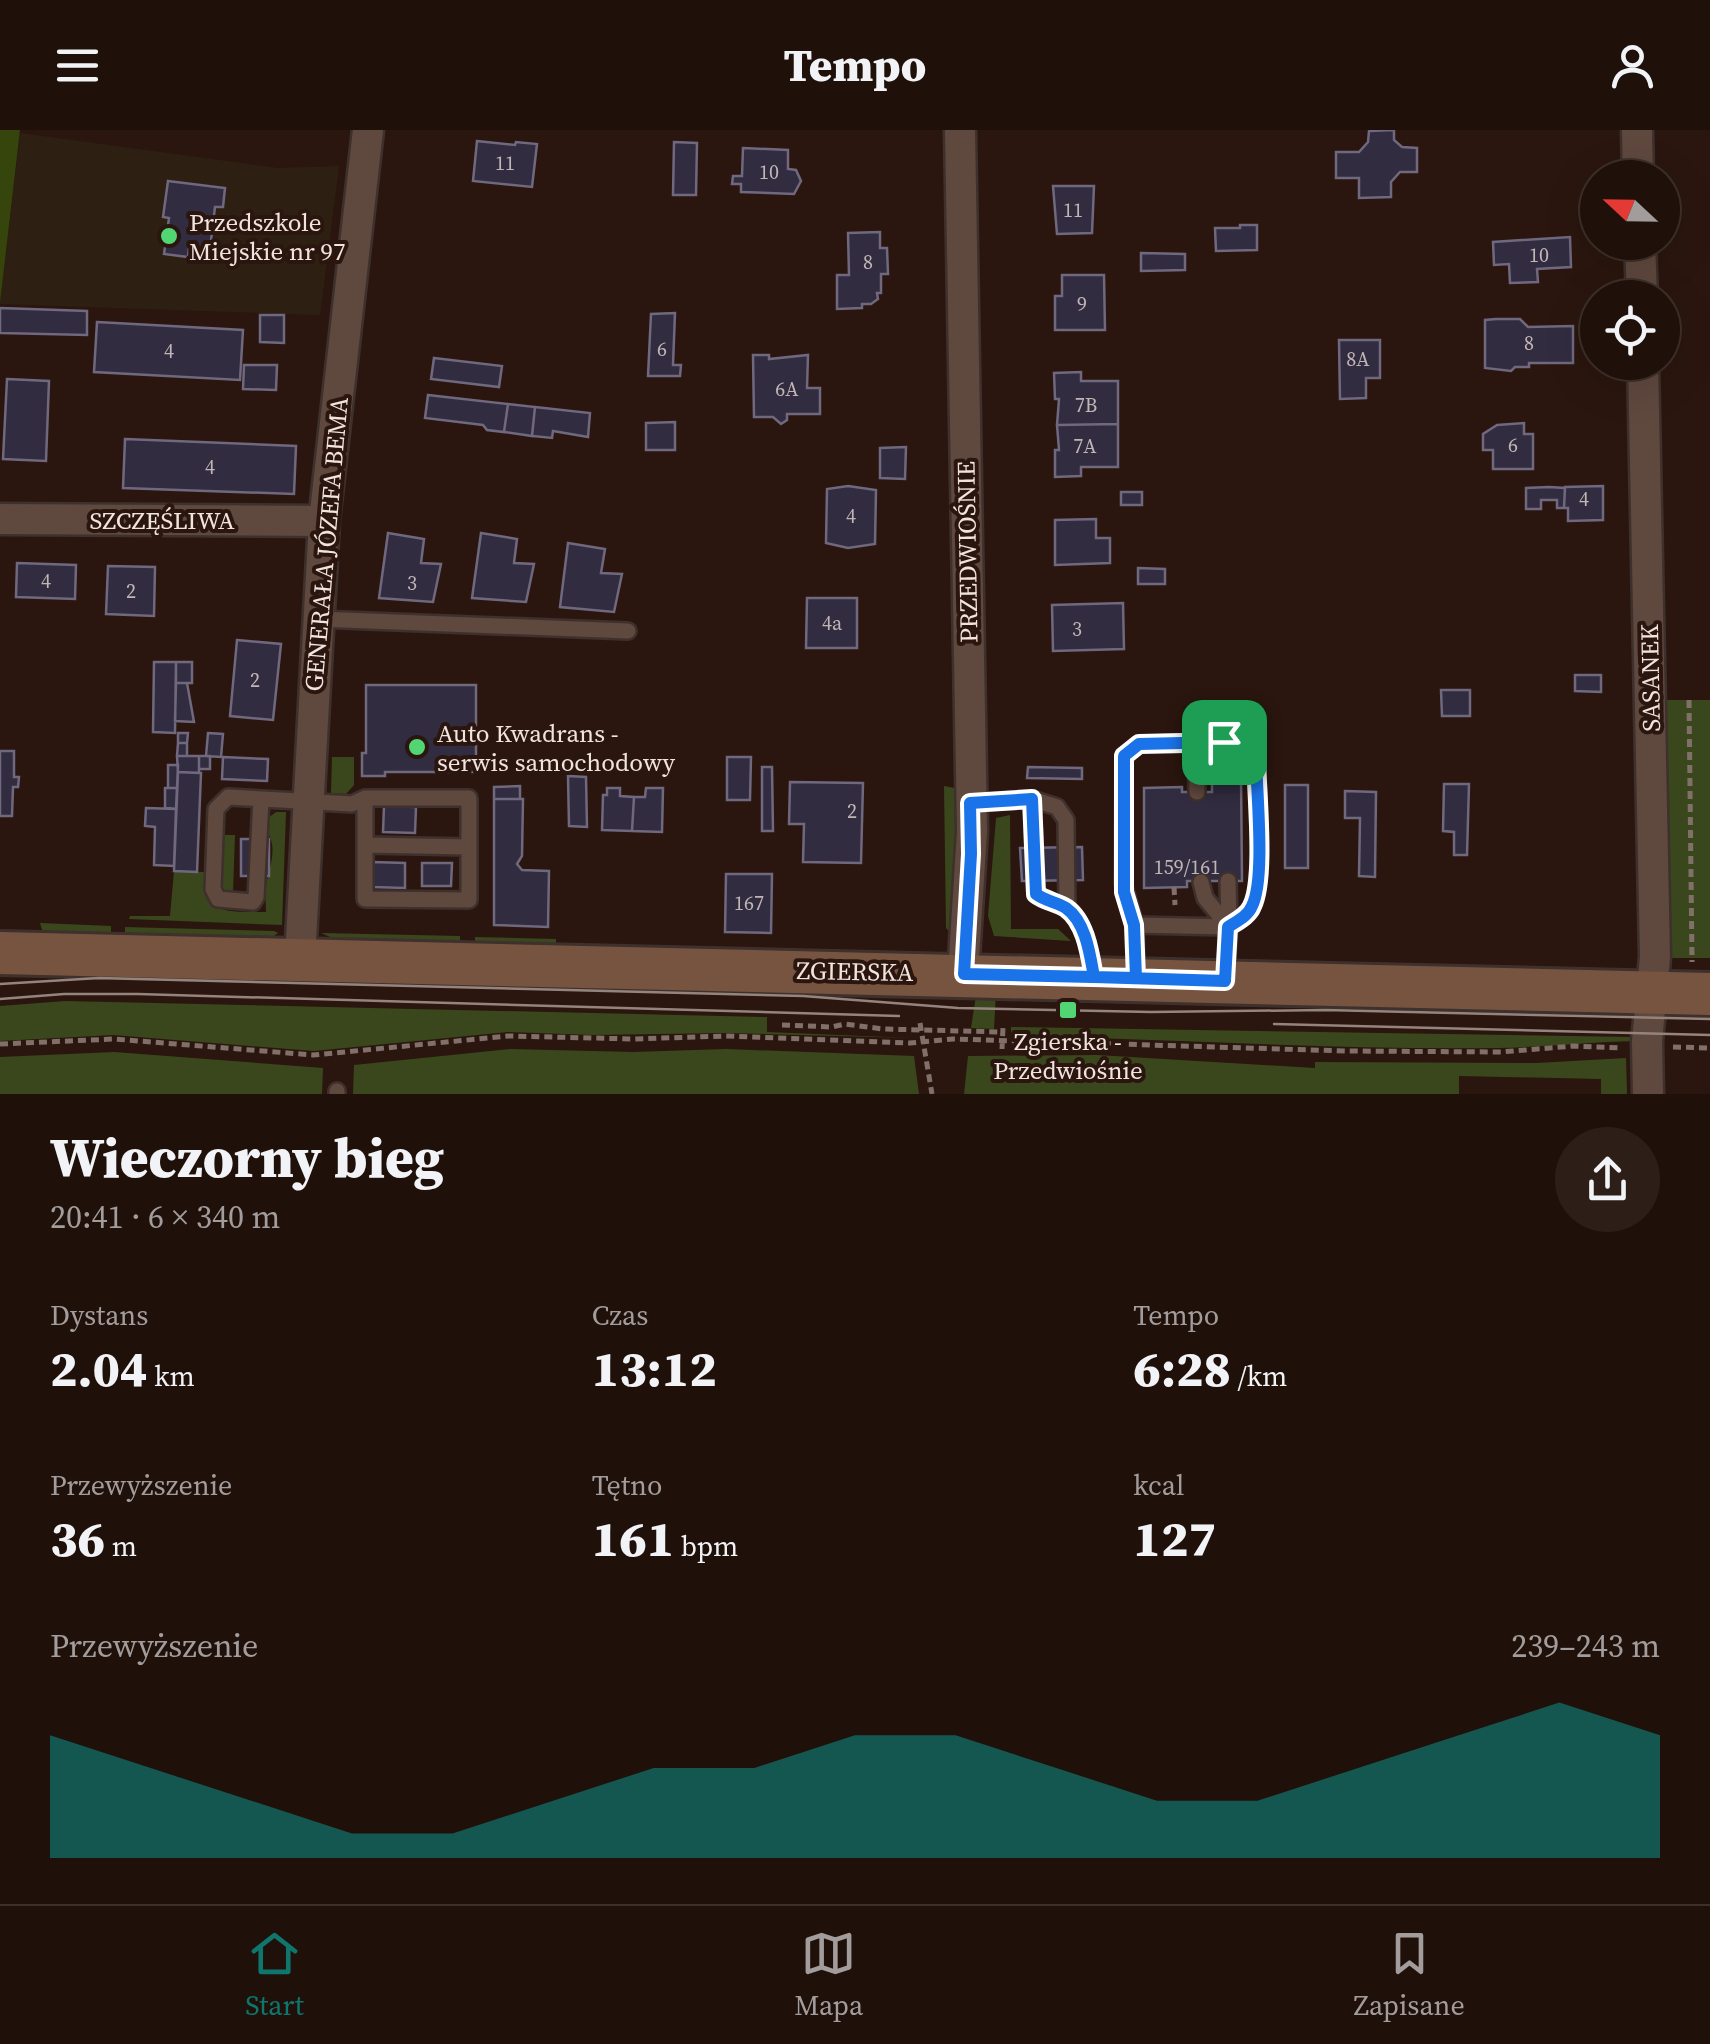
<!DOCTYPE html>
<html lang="pl">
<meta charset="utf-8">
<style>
:root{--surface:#20100a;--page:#2d1e18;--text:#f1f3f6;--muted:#a29d9c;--line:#3d302b;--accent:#0f766e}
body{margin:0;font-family:"Source Serif 4",serif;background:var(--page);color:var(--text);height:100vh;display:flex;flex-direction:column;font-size:38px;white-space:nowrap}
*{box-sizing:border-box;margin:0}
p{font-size:32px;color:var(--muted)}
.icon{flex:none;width:55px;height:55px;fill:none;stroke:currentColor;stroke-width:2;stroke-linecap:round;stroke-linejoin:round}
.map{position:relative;height:964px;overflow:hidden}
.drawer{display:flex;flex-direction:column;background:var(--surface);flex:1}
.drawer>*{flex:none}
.needle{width:65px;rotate:292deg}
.controls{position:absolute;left:1580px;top:30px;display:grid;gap:20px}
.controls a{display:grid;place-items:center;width:100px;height:100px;border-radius:50%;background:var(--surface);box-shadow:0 10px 40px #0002,0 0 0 2px var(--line);font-size:50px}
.pin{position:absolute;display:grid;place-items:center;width:85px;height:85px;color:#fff;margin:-42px;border-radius:20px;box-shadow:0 5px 15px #0006}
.round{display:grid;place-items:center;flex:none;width:105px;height:105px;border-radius:52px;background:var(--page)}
.headline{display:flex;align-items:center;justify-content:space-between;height:170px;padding:0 50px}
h1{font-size:55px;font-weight:800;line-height:75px}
.metrics{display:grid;grid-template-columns:repeat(3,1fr);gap:15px;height:170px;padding:10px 50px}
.metrics div{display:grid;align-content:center}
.metrics b{font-size:50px;font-weight:800}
.metrics small{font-size:28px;font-weight:400}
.metrics p{font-size:28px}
.chart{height:280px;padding:20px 50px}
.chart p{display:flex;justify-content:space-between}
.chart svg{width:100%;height:180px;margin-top:10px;fill:var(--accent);opacity:.7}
header{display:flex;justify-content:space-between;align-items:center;height:130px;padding:0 50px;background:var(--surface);font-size:45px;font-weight:800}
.menu{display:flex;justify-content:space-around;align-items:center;height:140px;border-top:2px solid var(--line);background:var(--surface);font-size:28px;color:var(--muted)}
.menu a{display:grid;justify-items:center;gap:5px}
.menu .active{color:var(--accent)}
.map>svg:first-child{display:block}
.education{fill:#2d2013}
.green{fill:#3a471c}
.forest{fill:#36450b}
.building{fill:#322c40;stroke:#6f687f;stroke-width:2.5}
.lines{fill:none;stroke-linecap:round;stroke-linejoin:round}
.lane-casing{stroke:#3e302c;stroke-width:20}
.street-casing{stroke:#3e302c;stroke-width:35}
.secondary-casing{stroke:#3e302c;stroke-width:48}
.path{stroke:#817069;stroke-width:5;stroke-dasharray:8 5;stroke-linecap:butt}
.lane{stroke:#5f483e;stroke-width:15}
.street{stroke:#5f483e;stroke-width:30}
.secondary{stroke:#775440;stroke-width:42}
.tram{stroke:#95847d;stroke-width:2.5}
.route-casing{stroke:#fff;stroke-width:20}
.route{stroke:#1a73e8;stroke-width:12}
.poi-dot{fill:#52d673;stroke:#2a160e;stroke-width:4}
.labels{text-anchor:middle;stroke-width:8;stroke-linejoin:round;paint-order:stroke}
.number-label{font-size:20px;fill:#c1b5b6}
.poi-label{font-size:25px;fill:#f1e3dd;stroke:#2a160e;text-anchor:start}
.street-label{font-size:25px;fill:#f1e3dd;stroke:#2a160e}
</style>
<header><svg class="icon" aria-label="menu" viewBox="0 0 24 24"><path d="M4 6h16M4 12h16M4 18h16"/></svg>Tempo<svg class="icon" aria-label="person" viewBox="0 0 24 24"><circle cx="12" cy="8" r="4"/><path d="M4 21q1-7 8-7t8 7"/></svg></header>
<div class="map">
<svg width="1710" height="964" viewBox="0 0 1710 964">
<rect width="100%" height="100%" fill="#2a160e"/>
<path class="education" d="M20,3L278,38L339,36L320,185L0,174Z"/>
<path class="green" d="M1664,570H1710V828H1672L1668,819Z
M332,627H354V655L346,664L331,663Z
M944,656L960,659L952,805L946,798Z
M276,682H286L282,795L129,789L130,786H170L174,741L205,742C204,788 230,781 266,782C266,774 265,765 266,757C268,740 279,718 267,702L268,688Z
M1010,685L1011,799H1058L1071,811L994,806L988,786L996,688Z
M221,705H235L233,762H224L219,755Z
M40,793L111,796V804L43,803Z
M125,797L274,801L278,803L271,808L125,804Z
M321,803L460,806V812L337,810Z
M475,807L556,809V816L475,813Z
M996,862L994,899L971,898L976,866Z
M65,871L767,887V902L911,908L726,903L592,905L508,902L314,921L113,905L0,911V876Z
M1011,897L1634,907L1635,911C1589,912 1543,917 1498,918C1335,920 1173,909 1011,906Z
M510,919L633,922L726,919L914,926L919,964H353L354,935Z
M114,922L323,938L322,964H0V927Z
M1097,925L1315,938V932L1537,933L1626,928L1627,964H1601V949L1459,946V964H964L968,926Z"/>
<path class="forest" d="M0,0H20L0,173Z"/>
<path class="building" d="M1394,0V10L1402,17L1417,18V42H1400L1391,52V67L1359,68V48H1336V22H1359L1368,12L1369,1Z
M477,11L515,15L516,12L537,14L532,57L473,51Z
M674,12L697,13L696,65H673Z
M743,18L788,20V39L796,40L801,51L794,64L741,62V54H732L733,46H742Z
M168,51L225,58L223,77H215L210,119L189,117L188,127L164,124L169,88L163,87Z
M1053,56H1094L1092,103L1057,104Z
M1240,95H1257V120L1216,121L1215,98H1240Z
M880,102V118H887L888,144H881V163H877L878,169L871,174H862V178L837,179V145H849L848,103Z
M1570,107L1571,137L1537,139L1538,152L1510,153L1509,134L1494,135L1493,112Z
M1141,123L1185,124V140L1141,141Z
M1062,145H1104L1105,200H1055V166H1062Z
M0,178L87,181V205L0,203Z
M675,183L673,235H681L680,246H648L651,184Z
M260,185H284V213L260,212Z
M1496,189H1520L1528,197L1573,196V233H1529V237H1515L1511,241L1485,238V190Z
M97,192L243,200L240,250L94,242Z
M1339,210H1380V248H1366V268L1340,269Z
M753,225H769V229L808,225L807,258H820V284H787V290L781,294L773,287H754Z
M434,228L502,236L499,257L431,249Z
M244,235H277L276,260L243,259Z
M1081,242V251H1118V294L1057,295L1059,269H1055L1054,243Z
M7,249L49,251L46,331L3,329Z
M428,265L508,274L504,302L487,300L483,295L425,288Z
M508,274L535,277L532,306L504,302Z
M535,277L590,283L588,307L553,301L552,308L532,306Z
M675,292V320H646V293Z
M1524,293V304H1533V339H1493V320H1483V304L1497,295Z
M1118,294V337H1081V346L1055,347V320H1059L1057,295Z
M125,309L296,316L294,364L123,358Z
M906,317L905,349L880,348V318Z
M848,356L876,360L875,414L848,418L826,413L827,359Z
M1603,356V390L1568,391V378H1564L1565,357Z
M1549,357L1565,358L1564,378H1557V370H1541V379H1526V358Z
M1121,362H1142V375H1121Z
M1096,389V408H1110V433L1055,435V390Z
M388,403L424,409L421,433L441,434L433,472L379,468Z
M481,403L517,409L514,433L534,434L526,472L472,468Z
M568,413L605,419L601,443L622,444L614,482L560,477Z
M17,433L76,435L75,469L16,467Z
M108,436L155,437L154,486L106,484Z
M1138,438L1165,439V454H1138Z
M807,468H857V518H806Z
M1123,473L1124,519L1053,521L1052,475Z
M237,510L281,514L273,590L230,586Z
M154,532H176L175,603L153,602Z
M176,532H192V553H176Z
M1575,545H1601V562L1575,561Z
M176,553H187L194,592L175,591Z
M366,555H476V642H385V646H362V623H366Z
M1441,560H1470V586H1442Z
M178,603H188L187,613H178Z
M208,603L223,604L221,627L206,626Z
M178,613H187V626H177Z
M0,621H14V647H19L18,657H13L12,686H0Z
M177,626H199V643L178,642Z
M199,626H210V639H199Z
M223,627L268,629L267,651L222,649Z
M727,627H751L750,670H727Z
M168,635H178L177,658H168Z
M762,637H772L773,701H762Z
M1028,637L1082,638V649L1027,648Z
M178,642L201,643L197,742L174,741Z
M1212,645H1241L1242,751H1187V757L1144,758V658L1182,657V662H1212Z
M568,646L586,647L587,697L569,696Z
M790,652L863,653L861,733L803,732L804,694H789Z
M1444,654H1469L1467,725H1454V702L1443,701Z
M1285,655H1308V738H1285Z
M520,656V669H494V657Z
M165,658H177L176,679L165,678Z
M607,658H620V666L634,667L632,701L602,700L603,665H607Z
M646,658H663L662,702L632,701L634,667H645Z
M1345,661L1376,662L1375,747L1359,746L1360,688H1345Z
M494,669H523L522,726L517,734L522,740L549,741L548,797L494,795Z
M384,676L416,677L415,703L383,702Z
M146,678L176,679L174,736L154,735L155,697L145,696Z
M241,709H269V746H241Z
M1082,717L1083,750L1022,751L1020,718Z
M373,732L405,733V758L372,757Z
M422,733H452L451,756H422Z
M726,744H772L771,803L725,802Z"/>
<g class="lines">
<defs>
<path id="lane" d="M318,489L628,501
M1196,612L1197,662
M1225,612L1226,645
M261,669L256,767L253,772L218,769L213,759L216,679L228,667L352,674L365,668H469V770L365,769V668
M1032,669L1057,677L1066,690L1067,779
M971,673L1032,669L1036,764C1045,771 1057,772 1066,778C1086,792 1090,825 1094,847
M365,715L469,717
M1228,751L1229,797
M1201,752L1205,768L1229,797
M1135,795L1123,753L1124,626L1139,614L1245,612L1252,615L1256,624C1256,659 1266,748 1252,776C1248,786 1237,791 1229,797
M1136,848L1135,795L1229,797L1225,851
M337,964V961"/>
<path id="street" d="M960,0L972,701L963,844
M1637,0L1638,48
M1640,112L1642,168
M1643,232L1655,827L1647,911L1648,964
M0,389L324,391
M300,828L324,391L368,0"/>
<path id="secondary" d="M0,823L1710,864"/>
</defs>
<use href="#lane" class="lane-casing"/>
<use href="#street" class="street-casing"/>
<use href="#secondary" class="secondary-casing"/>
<path class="path" d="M1689,570L1692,832
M1174,757L1175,775
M920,893L932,964
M782,895L832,897L845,894L883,899L1002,902
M0,914L114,909L313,925L509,906L633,909L726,906L910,913L953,909L1346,921L1501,922L1574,916L1622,918
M1673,917L1710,918
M1002,919L1003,897"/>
<use href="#lane" class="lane"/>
<use href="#street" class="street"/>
<use href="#secondary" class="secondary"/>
<path class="tram" d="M0,854L99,848L803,866L958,878L1151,882L1325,880L1710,889
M0,869L64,864H138L899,886
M1274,894L1710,905"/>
</g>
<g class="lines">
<defs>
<path id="route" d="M1224,612L1139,614L1124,626V762L1134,795L1136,848L964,844L971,724L970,673L1032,669L1036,764C1045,771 1057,772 1066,778C1086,792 1090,825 1094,847L1225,851L1228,797C1237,791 1248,786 1252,776C1266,748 1256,659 1256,624L1252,615L1224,612"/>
</defs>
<use href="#route" class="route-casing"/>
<use href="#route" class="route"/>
</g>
<g class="poi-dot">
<circle cx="169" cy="106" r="10"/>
<circle cx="417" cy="617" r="10"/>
<rect x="1058" y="870" width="20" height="20" rx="5"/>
</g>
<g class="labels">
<g class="number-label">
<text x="505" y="40">11</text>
<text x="769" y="49">10</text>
<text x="1073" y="87">11</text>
<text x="1539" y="132">10</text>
<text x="868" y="139">8</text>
<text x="1082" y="181">9</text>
<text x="1529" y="220">8</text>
<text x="662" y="226">6</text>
<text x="169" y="228">4</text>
<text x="1358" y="236">8A</text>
<text x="787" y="266">6A</text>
<text x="1086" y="282">7B</text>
<text x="1513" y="322">6</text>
<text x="1085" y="323">7A</text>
<text x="210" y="344">4</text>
<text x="1584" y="376">4</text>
<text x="851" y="393">4</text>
<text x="46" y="458">4</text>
<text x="412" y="460">3</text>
<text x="131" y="468">2</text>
<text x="832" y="500">4a</text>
<text x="1077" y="506">3</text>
<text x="255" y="557">2</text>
<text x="852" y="688">2</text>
<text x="1187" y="744">159/161</text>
<text x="749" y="780">167</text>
</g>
<g class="poi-label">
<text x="189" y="101">Przedszkole<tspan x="189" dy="29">Miejskie nr 97</tspan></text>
<text x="437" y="612">Auto Kwadrans -<tspan x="437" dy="29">serwis samochodowy</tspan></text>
<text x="1068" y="920" text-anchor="middle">Zgierska -<tspan x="1068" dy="29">Przedwiośnie</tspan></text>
</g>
<g class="street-label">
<text x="162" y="399">SZCZĘŚLIWA</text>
<text transform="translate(326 414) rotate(-85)" y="9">GENERAŁA JÓZEFA BEMA</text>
<text transform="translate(967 422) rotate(-91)" y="9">PRZEDWIOŚNIE</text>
<text transform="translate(1650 548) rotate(-91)" y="9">SASANEK</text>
<text transform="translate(855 841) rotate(1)" y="9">ZGIERSKA</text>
</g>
</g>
</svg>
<div class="controls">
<a><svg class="needle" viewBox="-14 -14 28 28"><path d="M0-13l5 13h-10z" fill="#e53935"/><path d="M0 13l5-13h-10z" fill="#a29d9c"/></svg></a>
<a><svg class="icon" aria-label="locate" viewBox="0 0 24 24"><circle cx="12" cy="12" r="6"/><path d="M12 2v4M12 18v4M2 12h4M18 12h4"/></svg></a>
</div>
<div class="pin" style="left:1224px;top:612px;background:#1e9e55"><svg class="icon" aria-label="arrive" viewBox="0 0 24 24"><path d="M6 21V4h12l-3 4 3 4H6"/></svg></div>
</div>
<section class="drawer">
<div class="headline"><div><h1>Wieczorny bieg</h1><p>20:41 · 6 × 340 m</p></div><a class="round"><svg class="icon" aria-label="share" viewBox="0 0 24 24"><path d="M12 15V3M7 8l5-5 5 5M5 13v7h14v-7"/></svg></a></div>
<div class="metrics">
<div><p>Dystans</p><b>2.04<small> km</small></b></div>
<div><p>Czas</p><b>13:12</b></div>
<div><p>Tempo</p><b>6:28<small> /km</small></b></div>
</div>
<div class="metrics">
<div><p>Przewyższenie</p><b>36<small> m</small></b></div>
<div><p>Tętno</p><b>161<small> bpm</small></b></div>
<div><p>kcal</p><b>127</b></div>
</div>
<div class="chart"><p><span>Przewyższenie</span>239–243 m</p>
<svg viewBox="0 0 160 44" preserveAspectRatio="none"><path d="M0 44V14L10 22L20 30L30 38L40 38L50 30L60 22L70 22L80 14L90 14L100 22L110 30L120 30L130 22L140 14L150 6L160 14V44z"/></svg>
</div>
</section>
<nav class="menu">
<a class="active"><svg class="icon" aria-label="home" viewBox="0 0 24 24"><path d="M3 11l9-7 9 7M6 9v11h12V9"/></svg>Start</a>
<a><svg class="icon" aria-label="map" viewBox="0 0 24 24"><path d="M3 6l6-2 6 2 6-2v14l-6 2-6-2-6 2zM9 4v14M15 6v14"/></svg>Mapa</a>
<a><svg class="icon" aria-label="saved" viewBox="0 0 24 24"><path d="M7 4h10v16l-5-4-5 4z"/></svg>Zapisane</a>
</nav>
